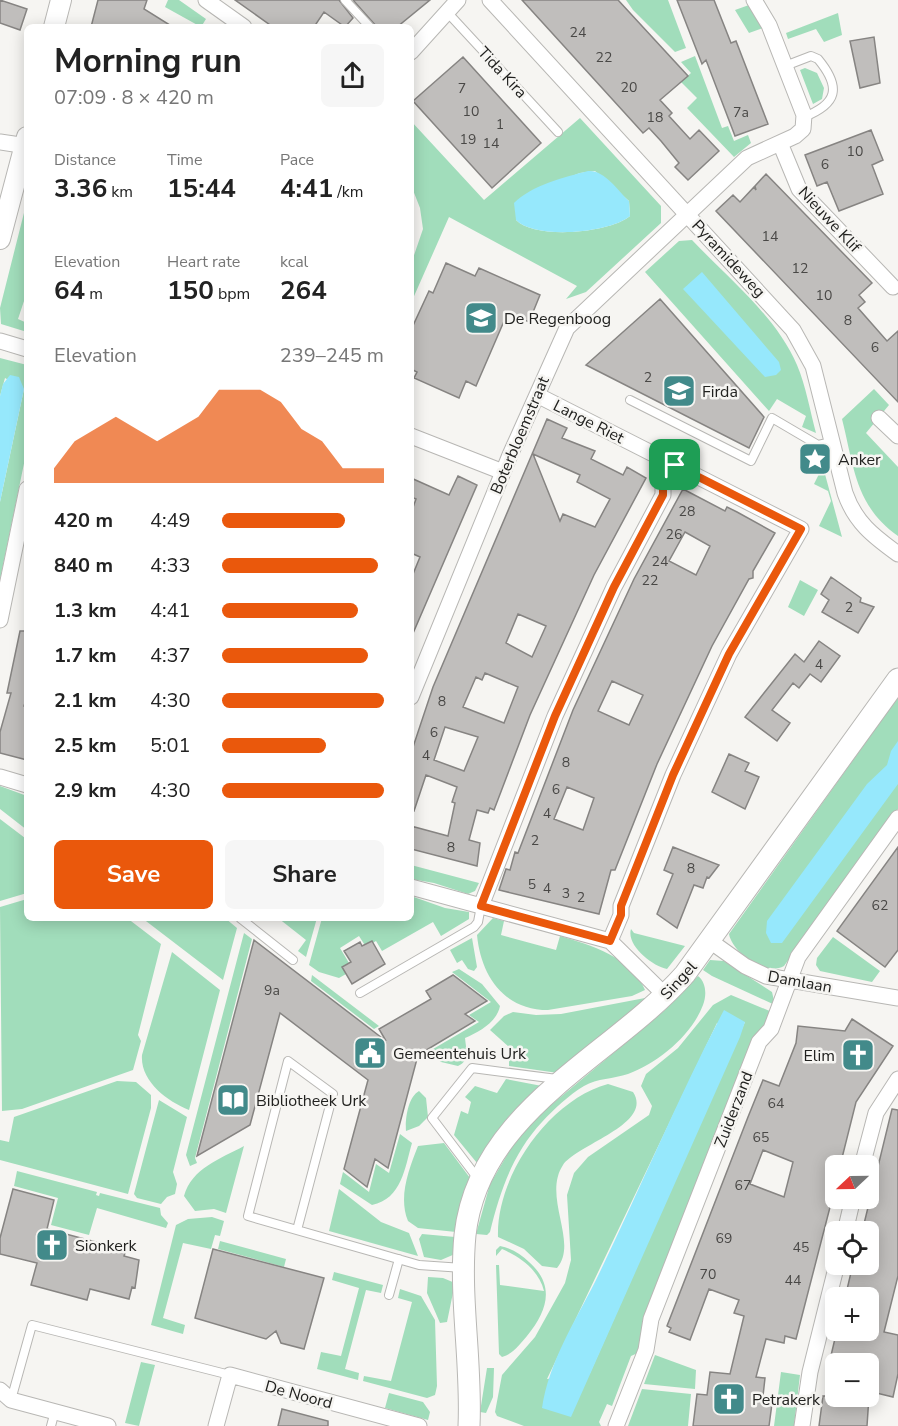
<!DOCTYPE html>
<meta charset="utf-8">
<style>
:root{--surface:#fff;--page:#f6f6f6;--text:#222;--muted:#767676;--accent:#ea580c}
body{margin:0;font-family:"Nunito Sans",sans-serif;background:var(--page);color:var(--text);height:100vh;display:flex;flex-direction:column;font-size:22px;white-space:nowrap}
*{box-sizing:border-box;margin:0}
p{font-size:20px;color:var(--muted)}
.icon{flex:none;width:33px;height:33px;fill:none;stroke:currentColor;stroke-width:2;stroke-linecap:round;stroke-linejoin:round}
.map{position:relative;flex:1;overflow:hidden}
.drawer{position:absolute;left:24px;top:24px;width:390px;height:897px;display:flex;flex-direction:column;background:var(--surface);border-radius:9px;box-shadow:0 3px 15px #0003}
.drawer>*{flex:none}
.needle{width:39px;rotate:248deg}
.tools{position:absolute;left:825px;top:1155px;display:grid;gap:12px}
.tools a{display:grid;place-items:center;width:54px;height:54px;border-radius:9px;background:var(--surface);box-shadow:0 3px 15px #0003;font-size:30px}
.pin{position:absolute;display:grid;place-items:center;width:51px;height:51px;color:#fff;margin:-26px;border-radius:12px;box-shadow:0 3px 9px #0006}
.round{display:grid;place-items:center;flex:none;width:63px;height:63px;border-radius:9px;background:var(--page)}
.summary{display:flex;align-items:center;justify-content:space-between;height:102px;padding:0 30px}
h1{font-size:33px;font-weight:700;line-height:45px}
.metrics{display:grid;grid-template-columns:repeat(3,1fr);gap:9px;height:102px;padding:6px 30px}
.metrics div{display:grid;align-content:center}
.metrics b{font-size:26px;font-weight:700}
.metrics small{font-size:16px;font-weight:400}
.metrics p{font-size:16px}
.chart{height:168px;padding:12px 30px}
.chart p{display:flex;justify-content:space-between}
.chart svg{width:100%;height:108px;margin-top:6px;fill:var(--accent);opacity:.7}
.button{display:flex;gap:12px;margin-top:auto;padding:12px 30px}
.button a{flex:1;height:69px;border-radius:9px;background:var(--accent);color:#fff;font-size:24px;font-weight:700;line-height:69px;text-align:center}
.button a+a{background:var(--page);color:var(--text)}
ul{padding:0 30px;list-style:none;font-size:20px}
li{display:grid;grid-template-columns:96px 72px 1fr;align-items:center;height:45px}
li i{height:15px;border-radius:8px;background:var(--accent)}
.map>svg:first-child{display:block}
.green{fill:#a1ddbb;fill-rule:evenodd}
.water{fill:#96e8fc}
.building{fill:#c0bebc;stroke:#868482;stroke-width:1.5;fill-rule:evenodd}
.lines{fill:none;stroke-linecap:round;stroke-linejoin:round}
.service-casing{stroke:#b8b7b4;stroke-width:10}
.minor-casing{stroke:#b8b7b4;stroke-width:17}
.tertiary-casing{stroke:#b8b7b4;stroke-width:22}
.secondary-casing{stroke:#b8b7b4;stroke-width:23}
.service{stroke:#fff;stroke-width:8}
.minor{stroke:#fff;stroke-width:15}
.tertiary{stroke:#fff;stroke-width:20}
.secondary{stroke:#fff;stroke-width:21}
.route-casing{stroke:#fff;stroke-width:12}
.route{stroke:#ea580c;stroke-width:8}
.labels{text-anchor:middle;stroke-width:5;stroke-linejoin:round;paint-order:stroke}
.number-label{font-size:14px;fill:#494846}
.street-label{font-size:16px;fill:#21211f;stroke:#f6f5f2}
.poi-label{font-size:16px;fill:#21211f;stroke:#f6f5f2;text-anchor:start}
</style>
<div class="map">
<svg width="898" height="1426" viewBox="0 0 898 1426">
<rect width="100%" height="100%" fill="#f6f5f2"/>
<path class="green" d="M168,0H179L206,19L201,27L165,7Z
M626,0H668L686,48L675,52L633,10Z
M749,5L763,28L749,33L735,10Z
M838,13L842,35L824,42L816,29L788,39L786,33Z
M695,56L722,128L728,126L734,141L748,135L751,143L734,157L687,108L697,98L681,82L691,73L681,62Z
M805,68L817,73L824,88L822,99L813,104L800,70Z
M580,118L661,206V223L586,292L566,299L577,286L449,217L411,303V264L423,229L420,208L411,185V121L484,200ZM595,171L629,201L630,216C610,233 535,240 516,220L531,192L580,173Z
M27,201V292L18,319L27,323V332L1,324L0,308Z
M692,240C728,278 776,316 797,365C806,386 810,411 816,433L802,427L806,416L777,399L769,411L645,272L679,241Z
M0,358L27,365V449L0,580V502L24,389L5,378L0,396Z
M874,389L889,405L866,433L898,467V536C855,506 854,466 842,419Z
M819,452L842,537L819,526L831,501L828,491L814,484L822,468Z
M800,580L818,590L804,616L788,607Z
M898,697V809L784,966C765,977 732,952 729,934Z
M0,786L27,796V830L0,809Z
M0,819L25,838V842L27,841V893L0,901Z
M411,865L479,883L475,891L468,894L434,883L411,879Z
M411,896L445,908L469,912V919L441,936L433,922L382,951L376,941L366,947L359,936L340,948L349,963L346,974L339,978L319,972L309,965L322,918H411Z
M27,899V918H127L161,944L138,1035L141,1041L133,1070L22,1109L2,1111L0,907Z
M142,918H225L237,928L223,980Z
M278,918H317L306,957L298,951L306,940Z
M493,918L504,921L501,935L556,950L560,936C590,945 632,957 645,990L632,996L548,1010C504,1010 481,976 477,935Z
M631,929L634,933L685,946L667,969C652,966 626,945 631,929Z
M244,933L252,939L195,1158L197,1163L190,1166L186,1155Z
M833,937L880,971L872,982L820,971L816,965L817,958Z
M472,938L477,967L474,971L468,969L462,960L457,963L450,950Z
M172,952L220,990L189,1110C167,1101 140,1081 142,1055Z
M710,960L724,961L772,992L775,1005L712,976L703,970Z
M459,969L482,984L500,1006C497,1022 479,1032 465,1038C466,1049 470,1061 458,1066L441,1062L428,1052L479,1022L469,1015L491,1002L452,972Z
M312,975L379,1026L374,1029L311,981Z
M698,976C706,982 707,995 703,1005C692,1035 658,1063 628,1074C614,1079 597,1078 584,1086C569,1095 554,1109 542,1122C513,1153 500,1191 490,1232L487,1235L476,1234L490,1184L517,1138L545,1110L665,1010Z
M731,995L772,1012L640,1352L631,1356L612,1406L607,1404L599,1422L601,1426H524L497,1416L495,1412L502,1375L535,1337L565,1283L571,1260L567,1195L574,1173L588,1157L649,1115L652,1106L641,1086L646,1074L678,1048L713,1005ZM745,1022L590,1373L547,1379L717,1023Z
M645,998L646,999L558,1073L509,1066V1047L490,1030L504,1016L513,1012L536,1015L561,1014Z
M506,1079L542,1086L509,1116L477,1163L454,1135L461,1111L468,1114L471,1102L465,1097L475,1086L497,1093Z
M117,1081L136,1082L151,1095V1108L128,1194L0,1160V1140L9,1142L14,1117Z
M608,1084L633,1092C654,1124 577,1144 563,1165C542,1197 579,1242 557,1268L542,1266L524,1249L498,1237C496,1176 549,1100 608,1084Z
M419,1091L426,1098L428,1117L419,1126L406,1131C405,1119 408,1097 419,1091Z
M159,1100L187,1117L173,1172L177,1184L175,1194L167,1197L161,1204L137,1198L134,1194Z
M400,1134L412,1143C405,1167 402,1199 372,1205L340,1184L343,1172L369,1192L376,1164L389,1173Z
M444,1143L470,1178L461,1206L456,1232L418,1228L408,1221C398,1197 409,1169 418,1146Z
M244,1146L226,1213L214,1209L195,1211L184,1196C192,1168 220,1159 244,1146Z
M17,1171L97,1192L96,1195L99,1196L100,1193L160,1208L161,1215L168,1223L166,1228L97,1208L89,1235L51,1225L58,1198L14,1186Z
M339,1189L381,1222L409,1233L418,1256L329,1231Z
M212,1217L224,1221L220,1236L215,1235L211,1249L183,1243L163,1318L185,1325L183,1334L151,1325L176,1225L188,1219Z
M422,1234L455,1237V1254L441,1260L424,1257L419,1239Z
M220,1241L286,1259L284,1267L218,1249Z
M500,1246C511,1248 521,1254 529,1262C556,1286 547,1311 527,1336C520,1344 513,1354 502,1357L499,1354L496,1265H499L500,1285L544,1291C539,1270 520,1257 502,1249L496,1256V1250Z
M334,1272L383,1285L381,1293L366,1290L345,1369L359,1373L358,1380L317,1369L321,1352L341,1356L359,1288L332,1280Z
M428,1277L443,1278L455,1283L447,1322L440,1323L427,1293Z
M400,1289L421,1296L435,1320L437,1386L435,1395L427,1398L363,1381L364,1376L391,1381L412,1302L398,1298Z
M655,1355L696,1370L695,1389L644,1384Z
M141,1362L155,1365L139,1426L125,1423Z
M487,1368H494L493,1397L486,1413L480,1412Z
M781,1372L800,1375L794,1426H774Z
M642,1389L691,1394L688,1426H628Z
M389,1393L423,1402L430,1412L428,1420L385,1408Z"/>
<path class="water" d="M588,171C605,170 617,190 629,201L630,216C610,233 535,240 516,220L514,203C532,185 565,177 588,171Z
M702,272L779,362L781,370L776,375L765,377L683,289Z
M10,375L19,377L24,389L0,502V396L3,384Z
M898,741V784L782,943H771L766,933L767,921L867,784L887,765L891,751Z
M724,1010L745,1022L740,1037L571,1417L542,1408C549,1362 574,1323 595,1282C639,1192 677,1099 724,1010Z"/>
<path class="building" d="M0,0L27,9L20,30L0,23Z
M98,0H147L144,9L173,27H91Z
M235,0H339L353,18L345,27L324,12L314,27H273Z
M353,0H430L397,27H377Z
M522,0H618L688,76L660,100L672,113L669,116L690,139L699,130L719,151L688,180L675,167L679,163L661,141L649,128L643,133Z
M677,0H714L731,43L736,41L768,124L735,136L706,60L702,64Z
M874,37L880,83L860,88L850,41Z
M463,57L541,143L492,188L413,101Z
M871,130L883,160L872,165L883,194L839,211L827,182L817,186L805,155Z
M766,174L872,283L859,295L865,302L858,308L887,341L898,331V402L716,211L733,195L740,202L754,187L756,190L755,186Z
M446,263L475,276L479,268L540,295L529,322L508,312L476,386L466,381L459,398L414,378L417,372L411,369V330L429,291L433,293Z
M660,299L764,417L749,448L586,365Z
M547,419L567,428L562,438L595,451L591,459L623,475L627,467L646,478L594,575L530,715L494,810L490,808L488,813L477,810L469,840L480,843L477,866L411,849V826L448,836L455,803L452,802L457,787L426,775L414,811L411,810V753L433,687ZM533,454L580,475L577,482L610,499L595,527L563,514L560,521ZM518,614L546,626L532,657L506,643ZM485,673L518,687L504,723L463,707L476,677L482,680ZM445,727L478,737L464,771L434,760Z
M458,476L477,485L411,638V579L420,557L411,553V513L416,499L411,497V478L449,495Z
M683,489L725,511L727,507L737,512L775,533L753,571V578L749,579L712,646L657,764L615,870H611L599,914L499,890L506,869L510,870L515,852L518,853L573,710L634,579ZM685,532L710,546L696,575L669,561ZM612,681L643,695L629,725L598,711ZM567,787L594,798L583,830L554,819Z
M831,577L861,598L860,602L874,607L858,633L822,612L829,600L821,594Z
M20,631H27V697L24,706L27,707V760L0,753V732L11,693H7Z
M819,641L840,656L821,682L810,674L799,688L793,683L772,710L790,723L777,741L745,717L795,654L804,662Z
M729,754L749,763L745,771L759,777L745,809L712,792Z
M673,847L719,865L709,878L707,877L703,888L694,885L677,928L657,914L673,874L664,870Z
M898,847V950L885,967L837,931Z
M254,940L386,1041L379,1029L431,999L426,991L453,975L487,1001L465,1014L475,1021L418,1055L388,1168L375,1159L367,1187L344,1169L368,1080L280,1013L250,1125L197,1156Z
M372,941L385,964L352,984L342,967L351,962L344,951L360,942L362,946Z
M852,1019L893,1046L856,1102L840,1166H836V1184L796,1339L785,1336L784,1343L766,1339L756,1377L765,1378L763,1396H773L769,1426H693L697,1394L707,1395L710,1372L730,1374L744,1316L734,1313L739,1300L709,1289L690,1340L669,1332L671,1328L667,1326L748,1117L763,1080L779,1086L796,1043L798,1026L845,1031ZM763,1150L793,1162L784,1197L750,1184Z
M892,1109L898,1110V1276L884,1332L898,1335V1374L893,1397L868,1391V1364H829L837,1330H868V1298H845L853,1264H868V1232H862Z
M13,1189L54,1200L47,1229L126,1250L124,1256L139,1260L135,1288L132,1287L129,1299L90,1289L87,1300L31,1285L37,1263L0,1254V1238Z
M213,1249L324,1278L304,1349L281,1343L276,1331L266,1339L195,1318Z
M823,1396H869L867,1426H819Z
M282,1409L328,1421V1426H278Z"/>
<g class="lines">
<defs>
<path id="service" d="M345,0L370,27
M447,12L558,132
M785,66L811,56L818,59C842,88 837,104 804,117
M630,400L751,461L772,418L818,445L832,442
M240,918L293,960
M360,993L474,927L478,922L481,906
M479,1180L432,1118L472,1068L557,1079
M297,1230L333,1094L288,1061L248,1216L419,1265L463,1268
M389,1295L399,1259
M11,1400L32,1325L230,1375
M51,1426L55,1411"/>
<path id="minor" d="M206,0L244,27
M490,0L793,330L813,366L845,493C855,522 873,536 898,554
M411,52L458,0
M0,142L27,146
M780,143L799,189L893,287
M0,341L27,349
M537,395L801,529L729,654L673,775L621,906V915L610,941
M879,418L898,436
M411,436L503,472
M0,620L27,489
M411,697L510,455L567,328L747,158L795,136L803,129L804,115L769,25L754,0
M0,777L27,785
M411,887L610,941L665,995
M481,906L555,716L614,587L663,495V487L675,465
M710,941L745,966L766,976L898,998
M862,1166L876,1113L898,1079
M845,1232L853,1198
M0,1390L11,1400L108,1426
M216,1426L230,1375L419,1426
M616,1426L646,1350L651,1319L759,1042L771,1029L798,957L898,818
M802,1426L810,1372L837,1264"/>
<path id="tertiary" d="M54,27L61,0
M0,239L27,137"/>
<path id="secondary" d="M469,1426C472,1363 459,1298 465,1235C479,1109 611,1058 685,974L898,679"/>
</defs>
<use href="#service" class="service-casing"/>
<use href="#minor" class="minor-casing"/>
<use href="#tertiary" class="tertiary-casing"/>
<use href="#secondary" class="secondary-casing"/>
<use href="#service" class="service"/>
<use href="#minor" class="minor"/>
<use href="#tertiary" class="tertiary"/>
<use href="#secondary" class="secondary"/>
</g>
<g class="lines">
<defs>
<path id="route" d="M675,465L801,529L729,654L673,775L621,906V915L610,941L481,906L555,716L614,587L663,495V488Z"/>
</defs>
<use href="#route" class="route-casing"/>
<use href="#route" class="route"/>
</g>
<defs>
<symbol id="school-square" viewBox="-11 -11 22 22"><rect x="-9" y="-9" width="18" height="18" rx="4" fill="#428a8a" stroke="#f6f5f2"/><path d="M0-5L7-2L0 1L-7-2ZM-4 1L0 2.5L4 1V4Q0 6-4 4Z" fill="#fff"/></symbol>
<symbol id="university-square" viewBox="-11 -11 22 22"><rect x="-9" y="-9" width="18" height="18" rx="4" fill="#428a8a" stroke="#f6f5f2"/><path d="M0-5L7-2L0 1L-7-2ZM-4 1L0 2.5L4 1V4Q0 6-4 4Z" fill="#fff"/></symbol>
<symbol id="sight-square" viewBox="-11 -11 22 22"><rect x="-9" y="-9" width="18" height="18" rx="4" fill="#428a8a" stroke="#f6f5f2"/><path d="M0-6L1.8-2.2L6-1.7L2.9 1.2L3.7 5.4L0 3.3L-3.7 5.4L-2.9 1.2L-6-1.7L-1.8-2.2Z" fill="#fff"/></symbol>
<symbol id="civic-square" viewBox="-11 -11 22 22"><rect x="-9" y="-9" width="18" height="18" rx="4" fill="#428a8a" stroke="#f6f5f2"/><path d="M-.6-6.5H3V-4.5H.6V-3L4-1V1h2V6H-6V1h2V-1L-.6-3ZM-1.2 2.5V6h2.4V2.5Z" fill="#fff"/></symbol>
<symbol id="church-square" viewBox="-11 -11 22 22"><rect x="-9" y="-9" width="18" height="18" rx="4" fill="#428a8a" stroke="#f6f5f2"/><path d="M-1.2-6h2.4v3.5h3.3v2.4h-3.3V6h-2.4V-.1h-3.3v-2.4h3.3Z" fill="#fff"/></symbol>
<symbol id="library-square" viewBox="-11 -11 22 22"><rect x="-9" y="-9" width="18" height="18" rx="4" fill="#428a8a" stroke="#f6f5f2"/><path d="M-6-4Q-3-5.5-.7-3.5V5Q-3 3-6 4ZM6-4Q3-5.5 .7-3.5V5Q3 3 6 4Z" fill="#fff"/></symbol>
</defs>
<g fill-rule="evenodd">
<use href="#school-square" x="462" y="299" width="38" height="38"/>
<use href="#university-square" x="660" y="372" width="38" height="38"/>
<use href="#sight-square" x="796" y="440" width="38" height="38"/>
<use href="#civic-square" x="351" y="1034" width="38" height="38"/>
<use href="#church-square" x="839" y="1036" width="38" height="38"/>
<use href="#library-square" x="214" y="1081" width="38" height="38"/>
<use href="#church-square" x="33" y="1226" width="38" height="38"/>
<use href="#church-square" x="710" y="1380" width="38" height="38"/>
</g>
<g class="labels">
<g class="number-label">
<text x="578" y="37">24</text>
<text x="604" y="62">22</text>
<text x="629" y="92">20</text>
<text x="462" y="93">7</text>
<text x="471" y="116">10</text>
<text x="741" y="117">7a</text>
<text x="655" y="122">18</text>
<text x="500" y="129">1</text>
<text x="468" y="144">19</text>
<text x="491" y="148">14</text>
<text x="855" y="156">10</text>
<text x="825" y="169">6</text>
<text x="770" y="241">14</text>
<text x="800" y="273">12</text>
<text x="824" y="300">10</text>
<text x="848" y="325">8</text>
<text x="875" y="352">6</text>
<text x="648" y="382">2</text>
<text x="687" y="516">28</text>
<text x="674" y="539">26</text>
<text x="660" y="566">24</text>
<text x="650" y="585">22</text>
<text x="849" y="612">2</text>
<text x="819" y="669">4</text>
<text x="442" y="706">8</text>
<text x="434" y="737">6</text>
<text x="426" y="760">4</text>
<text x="566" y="767">8</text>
<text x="556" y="794">6</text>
<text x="547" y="818">4</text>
<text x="535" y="845">2</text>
<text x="451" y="852">8</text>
<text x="691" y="873">8</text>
<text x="532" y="889">5</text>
<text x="547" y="893">4</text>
<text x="566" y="898">3</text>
<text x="581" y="902">2</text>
<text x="880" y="910">62</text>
<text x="272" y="995">9a</text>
<text x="776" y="1108">64</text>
<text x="761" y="1142">65</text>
<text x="743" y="1190">67</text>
<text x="724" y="1243">69</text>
<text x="801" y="1252">45</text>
<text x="708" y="1279">70</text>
<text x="793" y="1285">44</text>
</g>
<g class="street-label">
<text transform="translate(503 72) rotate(47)" y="6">Tida Kira</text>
<text transform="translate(830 219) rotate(47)" y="6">Nieuwe Klif</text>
<text transform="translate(729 258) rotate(47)" y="6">Pyramideweg</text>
<text transform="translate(589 421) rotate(27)" y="6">Lange Riet</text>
<text transform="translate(519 435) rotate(-67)" y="6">Boterbloemstraat</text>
<text transform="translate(678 980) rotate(-48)" y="6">Singel</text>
<text transform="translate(800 981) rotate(10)" y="6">Damlaan</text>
<text transform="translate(733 1109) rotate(-69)" y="6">Zuiderzand</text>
<text transform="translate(299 1394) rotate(15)" y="6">De Noord</text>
</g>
<g class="poi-label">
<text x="504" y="324">De Regenboog</text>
<text x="702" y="397">Firda</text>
<text x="838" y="465">Anker</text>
<text x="393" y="1059">Gemeentehuis Urk</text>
<text x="835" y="1061" text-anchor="end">Elim</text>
<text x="256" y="1106">Bibliotheek Urk</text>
<text x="75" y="1251">Sionkerk</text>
<text x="752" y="1405">Petrakerk</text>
</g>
</g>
</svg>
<div class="tools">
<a><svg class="needle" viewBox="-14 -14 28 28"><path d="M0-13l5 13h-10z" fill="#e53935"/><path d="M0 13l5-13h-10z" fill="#767676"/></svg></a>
<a><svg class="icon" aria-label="locate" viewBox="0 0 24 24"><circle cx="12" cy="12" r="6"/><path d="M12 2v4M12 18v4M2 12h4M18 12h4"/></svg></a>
<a>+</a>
<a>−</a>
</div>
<div class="pin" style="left:675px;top:465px;background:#1e9e55"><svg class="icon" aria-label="arrive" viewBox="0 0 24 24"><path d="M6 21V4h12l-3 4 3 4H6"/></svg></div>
<section class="drawer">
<div class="summary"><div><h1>Morning run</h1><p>07:09 · 8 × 420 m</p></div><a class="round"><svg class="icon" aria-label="share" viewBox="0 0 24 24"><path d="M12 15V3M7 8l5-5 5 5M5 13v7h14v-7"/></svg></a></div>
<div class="metrics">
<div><p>Distance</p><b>3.36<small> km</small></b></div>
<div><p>Time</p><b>15:44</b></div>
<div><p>Pace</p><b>4:41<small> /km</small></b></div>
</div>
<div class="metrics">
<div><p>Elevation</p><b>64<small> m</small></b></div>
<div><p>Heart rate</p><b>150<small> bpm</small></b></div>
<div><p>kcal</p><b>264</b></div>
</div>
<div class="chart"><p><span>Elevation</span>239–245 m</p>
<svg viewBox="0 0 160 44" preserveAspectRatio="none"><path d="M0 44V38L10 27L20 22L30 17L40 22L50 27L60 22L70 17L80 6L90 6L100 6L110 11L120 22L130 27L140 38L150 38L160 38V44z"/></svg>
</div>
<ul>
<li><b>420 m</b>4:49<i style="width:76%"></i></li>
<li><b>840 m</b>4:33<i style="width:96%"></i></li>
<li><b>1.3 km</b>4:41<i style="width:84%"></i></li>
<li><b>1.7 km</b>4:37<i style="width:90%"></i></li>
<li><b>2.1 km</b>4:30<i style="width:100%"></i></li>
<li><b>2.5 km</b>5:01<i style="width:64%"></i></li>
<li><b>2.9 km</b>4:30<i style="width:100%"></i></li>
</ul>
<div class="button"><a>Save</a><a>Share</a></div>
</section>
</div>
